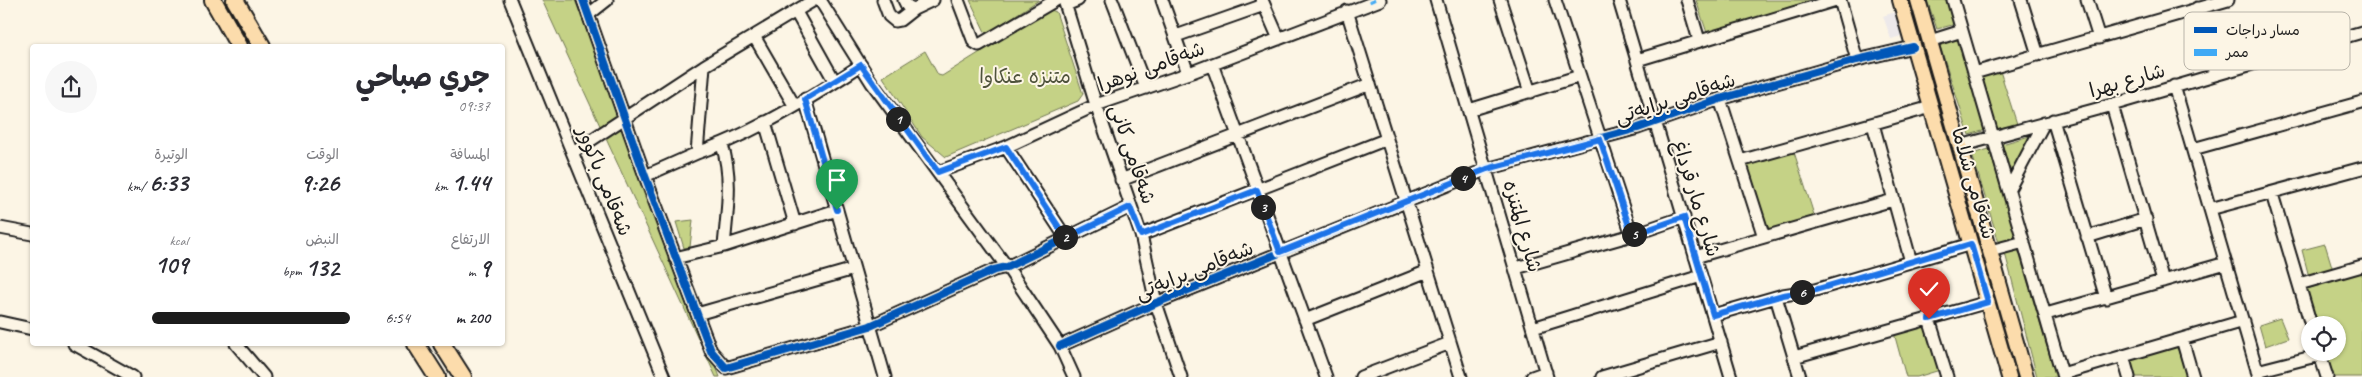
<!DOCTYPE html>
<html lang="ar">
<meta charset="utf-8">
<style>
:root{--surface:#fff;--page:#f7f7f7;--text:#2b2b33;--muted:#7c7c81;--accent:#1c1c1c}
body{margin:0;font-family:Caveat,"Playpen Sans Arabic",sans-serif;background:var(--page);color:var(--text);direction:rtl;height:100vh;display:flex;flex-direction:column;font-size:19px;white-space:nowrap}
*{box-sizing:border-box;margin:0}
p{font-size:16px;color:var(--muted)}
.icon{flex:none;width:28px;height:28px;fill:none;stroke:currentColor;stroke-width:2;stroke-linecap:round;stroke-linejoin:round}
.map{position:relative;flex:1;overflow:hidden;direction:ltr}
.side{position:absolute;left:30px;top:44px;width:475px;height:302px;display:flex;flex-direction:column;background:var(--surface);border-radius:5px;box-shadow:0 1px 4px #0004;direction:rtl}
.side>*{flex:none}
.buttons{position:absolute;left:2301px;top:316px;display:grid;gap:10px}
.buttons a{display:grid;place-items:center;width:45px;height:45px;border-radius:50%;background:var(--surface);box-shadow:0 1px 4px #0004;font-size:25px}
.pin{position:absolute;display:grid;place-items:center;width:42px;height:42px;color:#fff;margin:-51px -21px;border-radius:50% 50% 50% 0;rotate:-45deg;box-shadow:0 0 5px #0007}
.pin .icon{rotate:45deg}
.km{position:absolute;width:25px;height:25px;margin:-12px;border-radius:50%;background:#222;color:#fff;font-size:14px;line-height:25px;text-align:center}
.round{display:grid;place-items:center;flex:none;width:52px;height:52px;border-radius:26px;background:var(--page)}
.headline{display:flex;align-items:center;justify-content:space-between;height:85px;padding:0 15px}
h1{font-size:28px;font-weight:700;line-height:38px}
.figures{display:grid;grid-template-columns:repeat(3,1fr);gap:8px;height:85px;padding:5px 15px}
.figures div{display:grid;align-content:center}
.figures b{font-size:25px;font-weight:700}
.figures small{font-size:14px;font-weight:400}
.figures p{font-size:14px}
ul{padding:0 15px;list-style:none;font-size:16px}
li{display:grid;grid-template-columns:80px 60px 1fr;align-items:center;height:38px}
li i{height:12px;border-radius:6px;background:var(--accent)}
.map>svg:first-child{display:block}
.built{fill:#ede9ea}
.green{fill:#c5d286;stroke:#707751}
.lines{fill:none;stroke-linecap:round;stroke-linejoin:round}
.minor-casing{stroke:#1c1c1c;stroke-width:15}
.major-casing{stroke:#1c1c1c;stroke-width:18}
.highway-casing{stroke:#1c1c1c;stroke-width:20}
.minor{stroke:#fcf5e5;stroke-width:11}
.major{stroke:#fcdcac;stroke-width:14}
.highway{stroke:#fcdcac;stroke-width:16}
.quiet{stroke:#3fa9f5;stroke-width:6;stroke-dasharray:12 6;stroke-linecap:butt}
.cycleway-casing{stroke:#fcf5e5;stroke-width:11}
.cycleway{stroke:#0057b8;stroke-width:8}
.route-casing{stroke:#fff;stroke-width:10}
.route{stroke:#1a73e8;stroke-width:6}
.labels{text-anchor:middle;stroke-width:4;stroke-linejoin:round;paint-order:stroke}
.street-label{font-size:20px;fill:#1c1c1c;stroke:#fcf5e5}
.park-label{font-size:20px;fill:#4f533c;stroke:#fcf5e5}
.key{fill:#fcf5e5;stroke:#b9b4a9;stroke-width:1}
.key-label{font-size:14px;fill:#1c1c1c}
</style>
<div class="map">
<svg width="2362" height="377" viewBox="0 0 2362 377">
<rect width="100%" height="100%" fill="#fcf5e5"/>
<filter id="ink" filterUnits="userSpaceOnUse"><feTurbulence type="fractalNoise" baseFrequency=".02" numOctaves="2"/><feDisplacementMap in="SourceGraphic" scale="10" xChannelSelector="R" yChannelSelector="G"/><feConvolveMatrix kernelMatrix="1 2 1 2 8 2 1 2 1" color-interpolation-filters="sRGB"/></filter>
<g filter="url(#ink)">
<path class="built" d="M1901,10L1908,34L1891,39L1883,16Z"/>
<path class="green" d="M542,0H575L720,377H716Z
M970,0H1039L986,34Z
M1696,0H1812L1707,33Z
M1927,0H1948L1956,24L1937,29Z
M1051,10L1056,12L1083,94L1078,101L946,157L922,137L883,77L925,51L938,75L942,76L1046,11Z
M1958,35L1986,130L1969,135L1938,40Z
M2000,71L2017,124L1997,129L1981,76Z
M2033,135L2012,175L2002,144Z
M1989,149L2017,239L1999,243L1972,154Z
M1794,152L1815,218L1766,234L1745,166Z
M693,220L690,247L684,248L676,222Z
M2325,244L2333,270L2309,277L2302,250Z
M2018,249L2056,377H2037L2005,253Z
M2362,271V377H2331L2324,353L2338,352V325H2315L2304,290Z
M2280,318L2288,338L2265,346L2259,325Z
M1925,325L1940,370L1917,377H1906L1894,333Z
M2176,344L2187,377H2135L2130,358Z"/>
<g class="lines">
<defs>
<path id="minor" d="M510,0L664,377
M583,0L645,176L711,351L726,368L870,326L994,270L1007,267L1130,207
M820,0L872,83L1010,271L1060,346L1074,377
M883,0L889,16L895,21L900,20L914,9
M904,0L907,6L914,9L933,0
M958,0L974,42L979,45L1056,0
M1064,0L1096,105L1141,235L1156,303L1181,377
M1112,0L1146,88
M1162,0L1188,73
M1262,0L1279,39
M1436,0L1547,377
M1500,0L1530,92
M1555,0L1632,235
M1619,0L1731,377
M1687,0L1699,40
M1840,0L1857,60
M1953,0L2063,377
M2021,0L2038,55
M2087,0L2099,38
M1066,5L1078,0
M2197,8L2216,74
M1347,11L1461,377
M796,12L835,82
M588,15L607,0
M754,36L794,105
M1176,36L1264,5
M1930,41L1962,31
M1637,60L1836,0
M1212,64L1326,377
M704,66L697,153C751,135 813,97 861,65
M1974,73L2228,0
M2174,86L2259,377
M805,99L885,377
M1720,99L1764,237
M2112,105L2163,281
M1469,110L1580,76
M2053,120L2106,298
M765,122L795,224
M1873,124L1911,262
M722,145C733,178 727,212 724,246
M1960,146L2112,105L2362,32
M1006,147L1066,238
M2193,149L2362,102
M573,152L704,66L814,0
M1740,161L1931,107
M938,172L1006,147L1096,105L1192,72L1380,0
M645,176L697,153
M1121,180L1370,84
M2009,189L2044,123
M2272,194L2311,325
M2210,209L2362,168
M0,228L32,234
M1141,235L1387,139
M2087,237L2146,219
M1990,251L2024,242
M1695,257L1893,200
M675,258L724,246L837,210
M1516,268L1632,235L1684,217
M2299,284L2362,266
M1776,297L1800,377
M697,314L854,269
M2046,314L2226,263
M1713,315L1783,295L1815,290L1971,244
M1929,319L1947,377
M1305,320L1428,271
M0,322L32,329
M1533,328L1701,276
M2182,339L2193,377
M74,344L133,377
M236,344L264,377
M1060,346L1156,303L1487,169L1638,128L1720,99L1857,60L1913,47
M2319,352L2327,377
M2123,356L2129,377
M1794,357L1988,302
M2257,371L2320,355
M2062,374L2243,321
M1361,377L1450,343
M1532,377L1546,372
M1602,377L1721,342"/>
<path id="major" d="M1900,0L2009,377
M1918,0L2026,377"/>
<path id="highway" d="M213,0L239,46
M235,0L262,46
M416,344L437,377
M442,344L463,377"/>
</defs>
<use href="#minor" class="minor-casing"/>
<use href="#major" class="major-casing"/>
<use href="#highway" class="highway-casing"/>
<use href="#minor" class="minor"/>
<use href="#major" class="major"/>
<use href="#highway" class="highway"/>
<path class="quiet" d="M1372,0L1373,2"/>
<defs>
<path id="cycleway" d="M583,0L645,176L711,351L726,368L870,326L994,270L1007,267L1130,207
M1060,346L1156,303L1487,169L1638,128L1720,99L1857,60L1913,47"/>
</defs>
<use href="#cycleway" class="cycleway-casing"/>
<use href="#cycleway" class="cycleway"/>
</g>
</g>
<g class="lines" filter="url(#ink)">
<defs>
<path id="route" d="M837,210L805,99L861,65L938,172L1006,147L1066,238L1130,207L1141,235L1257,190L1280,252L1487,169L1600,139L1632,235L1684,217L1713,315L1783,295L1815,290L1971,244L1988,302L1929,319"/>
</defs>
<use href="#route" class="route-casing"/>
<use href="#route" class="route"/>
</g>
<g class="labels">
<g class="street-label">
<text transform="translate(1151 66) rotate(-20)" y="7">شەقامی نوهرا</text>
<text transform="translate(2127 80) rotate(-16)" y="7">شارع بهرا</text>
<text transform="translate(1675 98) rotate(-18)" y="7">شەقامی برایەتی</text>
<text transform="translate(1133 154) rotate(71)" y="7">شەقامی کانی</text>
<text transform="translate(605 181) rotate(68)" y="7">شەقامی باکوور</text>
<text transform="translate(1974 183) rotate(74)" y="7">شەقامی شلاما</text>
<text transform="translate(1697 198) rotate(73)" y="7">شارع مار قرداغ</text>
<text transform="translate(1523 226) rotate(74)" y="7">شارع المتنزه</text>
<text transform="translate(1194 270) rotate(-22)" y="7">شەقامی برایەتی</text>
</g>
<g class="park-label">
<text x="1025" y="83">متنزه عنكاوا</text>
</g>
</g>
<rect x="2184" y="12" width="166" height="58" rx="8" class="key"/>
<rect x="2194" y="27" width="23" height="6" fill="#0057b8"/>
<rect x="2194" y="49" width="23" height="7" fill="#3fa9f5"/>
<g class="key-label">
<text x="2226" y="35">مسار دراجات</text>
<text x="2226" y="57">ممر</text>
</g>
</svg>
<div class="buttons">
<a><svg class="icon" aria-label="locate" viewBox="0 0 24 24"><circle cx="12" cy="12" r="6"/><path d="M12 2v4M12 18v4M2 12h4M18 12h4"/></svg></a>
</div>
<div class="pin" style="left:837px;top:210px;background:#1e9e55"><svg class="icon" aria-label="arrive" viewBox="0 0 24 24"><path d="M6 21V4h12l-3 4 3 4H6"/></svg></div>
<div class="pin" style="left:1929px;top:319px;background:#d93025"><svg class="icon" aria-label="check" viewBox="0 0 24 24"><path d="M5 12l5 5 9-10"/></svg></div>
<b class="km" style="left:898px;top:119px">1</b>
<b class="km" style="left:1065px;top:237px">2</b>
<b class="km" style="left:1263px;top:207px">3</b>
<b class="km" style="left:1463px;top:178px">4</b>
<b class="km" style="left:1634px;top:234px">5</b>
<b class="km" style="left:1802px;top:292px">6</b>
<section class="side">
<div class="headline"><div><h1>جري صباحي</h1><p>09:37</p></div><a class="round"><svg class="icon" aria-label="share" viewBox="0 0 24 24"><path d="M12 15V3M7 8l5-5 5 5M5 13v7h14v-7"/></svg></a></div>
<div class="figures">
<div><p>المسافة</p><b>1.44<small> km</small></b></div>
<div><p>الوقت</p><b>9:26</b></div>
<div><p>الوتيرة</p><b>6:33<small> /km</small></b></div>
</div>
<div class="figures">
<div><p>الارتفاع</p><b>9<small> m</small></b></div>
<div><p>النبض</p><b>132<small> bpm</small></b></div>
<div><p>kcal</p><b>109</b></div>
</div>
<ul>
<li><b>200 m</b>6:54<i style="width:65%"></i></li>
</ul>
</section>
</div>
